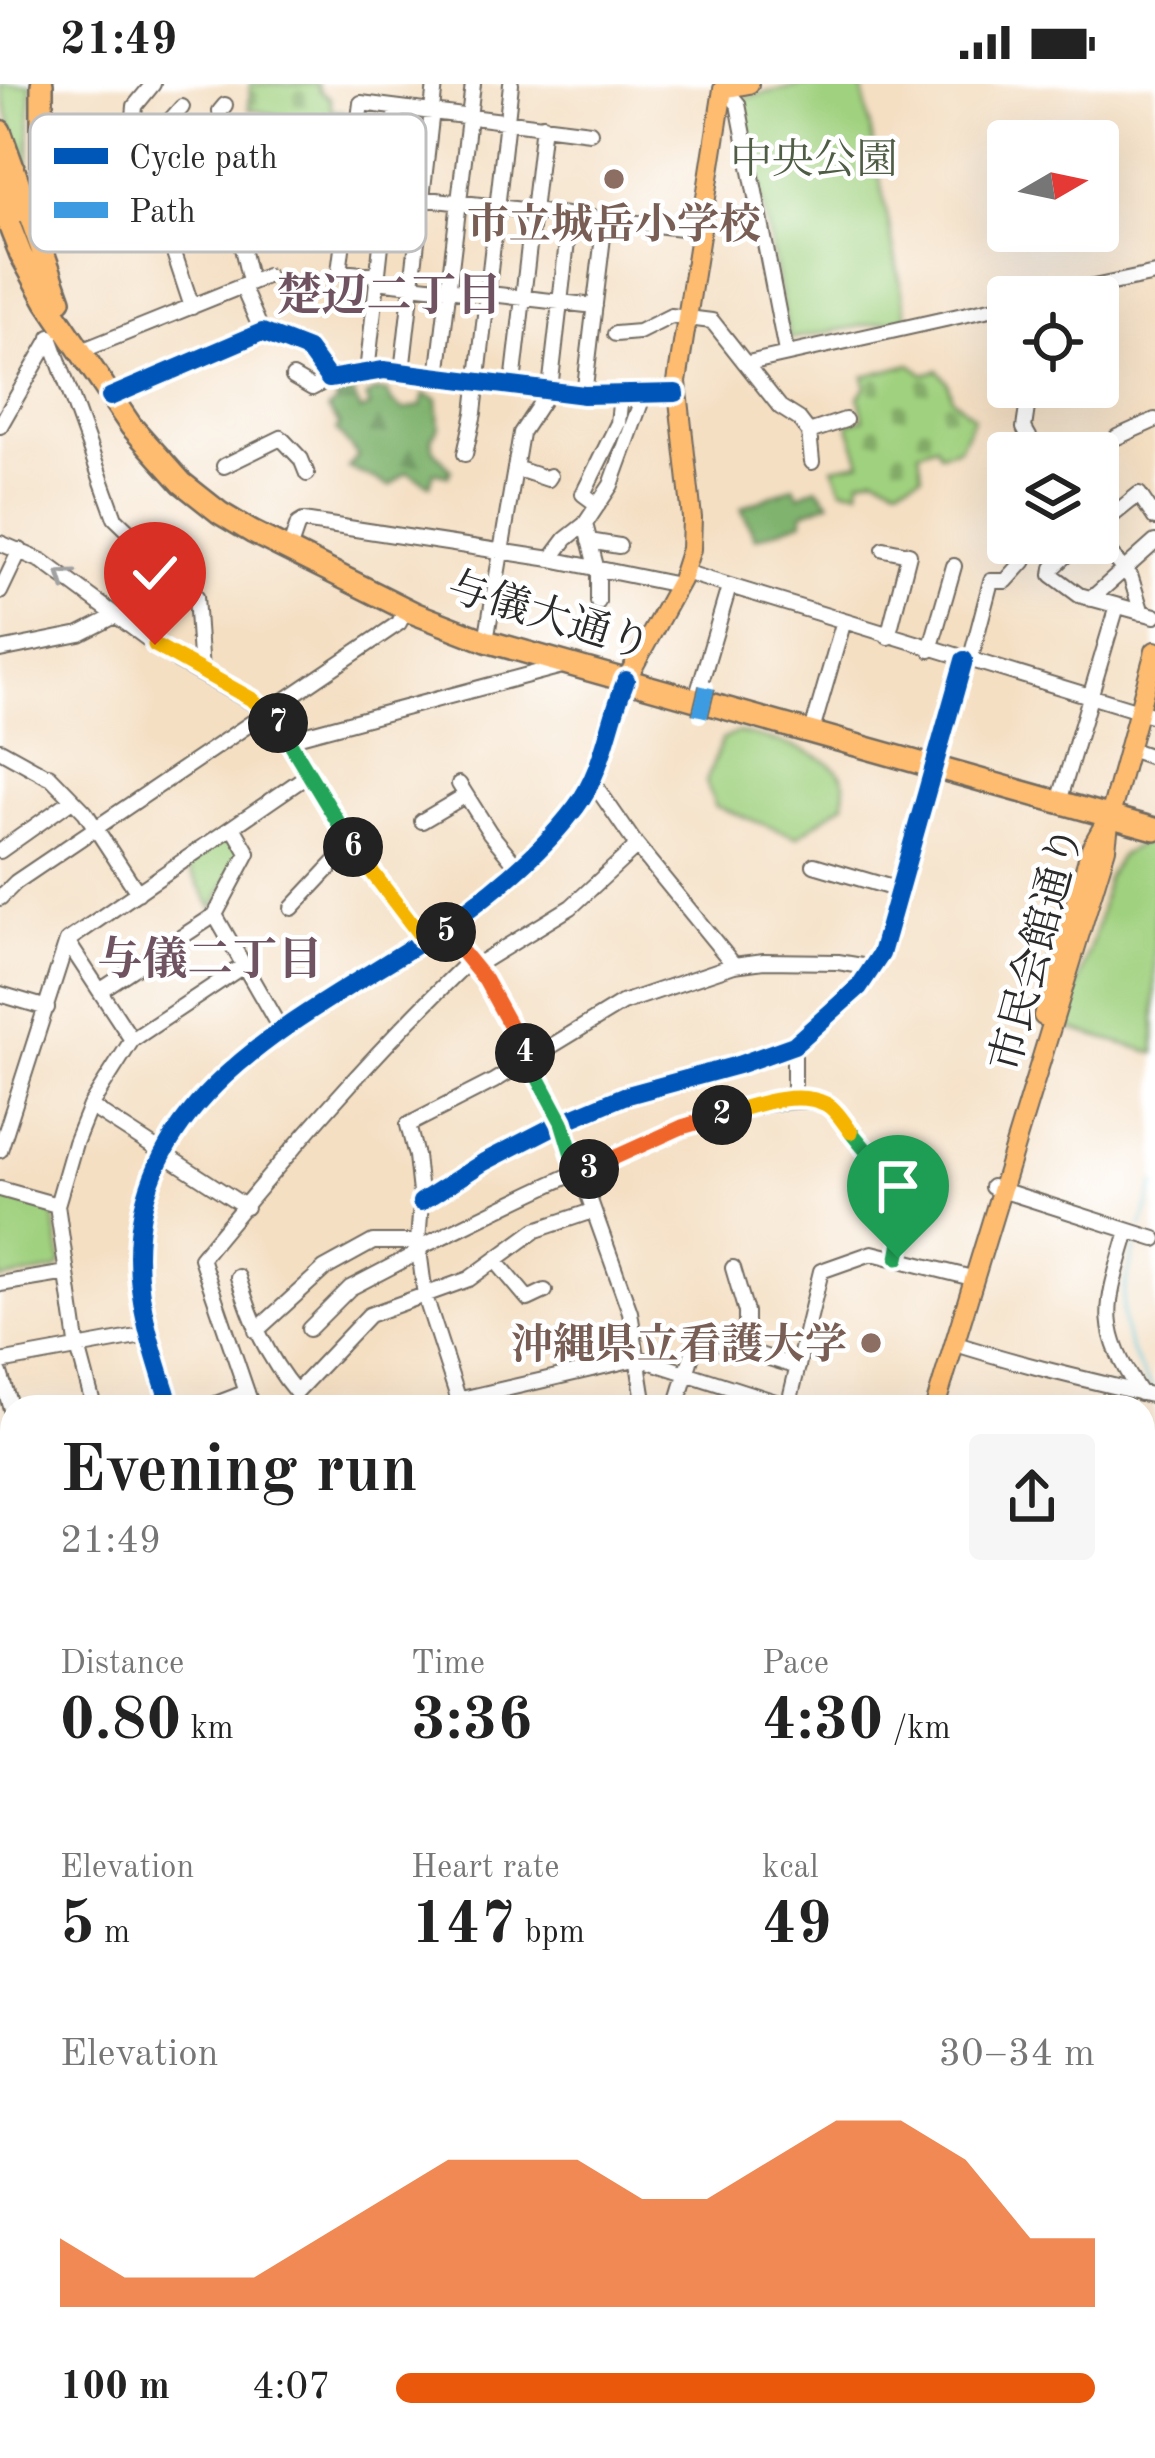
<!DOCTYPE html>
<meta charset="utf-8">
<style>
:root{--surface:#fff;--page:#f6f6f6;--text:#222;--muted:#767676;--accent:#ea580c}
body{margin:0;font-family:"Old Standard TT","Noto Serif JP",serif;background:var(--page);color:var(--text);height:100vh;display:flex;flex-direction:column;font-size:45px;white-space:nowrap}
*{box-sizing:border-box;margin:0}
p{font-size:39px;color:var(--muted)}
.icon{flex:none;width:66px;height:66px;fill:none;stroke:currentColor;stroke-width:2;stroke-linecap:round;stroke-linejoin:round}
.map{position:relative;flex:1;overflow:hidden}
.details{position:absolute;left:0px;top:1311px;width:1155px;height:1065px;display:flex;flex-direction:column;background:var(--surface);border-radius:36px 36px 0 0;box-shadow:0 12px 48px #0002}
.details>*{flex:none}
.needle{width:78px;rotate:81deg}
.buttons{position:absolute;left:987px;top:36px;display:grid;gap:24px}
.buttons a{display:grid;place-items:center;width:132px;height:132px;border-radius:12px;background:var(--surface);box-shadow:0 12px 48px #0002;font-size:60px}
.pin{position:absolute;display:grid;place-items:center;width:102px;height:102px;color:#fff;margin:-123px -51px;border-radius:50% 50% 50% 0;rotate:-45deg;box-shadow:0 0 12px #0007}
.pin .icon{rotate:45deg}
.km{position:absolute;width:60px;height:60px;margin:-30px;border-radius:50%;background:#222;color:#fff;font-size:33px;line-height:60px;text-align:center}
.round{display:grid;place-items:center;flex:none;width:126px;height:126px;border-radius:12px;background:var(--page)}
.overview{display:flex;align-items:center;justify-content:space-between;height:204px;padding:0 60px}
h1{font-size:66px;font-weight:700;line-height:90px}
.stats{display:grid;grid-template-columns:repeat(3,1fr);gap:18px;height:204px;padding:12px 60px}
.stats div{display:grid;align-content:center}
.stats b{font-size:60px;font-weight:700}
.stats small{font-size:33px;font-weight:400}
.stats p{font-size:33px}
.chart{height:336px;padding:24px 60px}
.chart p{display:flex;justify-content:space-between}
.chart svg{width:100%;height:216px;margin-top:12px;fill:var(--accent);opacity:.7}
ul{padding:0 60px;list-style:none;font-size:39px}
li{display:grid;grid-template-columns:192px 144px 1fr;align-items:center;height:90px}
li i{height:30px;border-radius:15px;background:var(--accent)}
.status{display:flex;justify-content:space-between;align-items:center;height:84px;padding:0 60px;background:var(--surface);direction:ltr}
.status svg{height:33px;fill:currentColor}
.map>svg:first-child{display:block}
.forest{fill:url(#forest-firs);stroke:#566f4c;stroke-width:3}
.cemetery{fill:url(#cemetery-stones);stroke:#667e55;stroke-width:3}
.green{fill:#a0d17f;stroke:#667e55;stroke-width:3}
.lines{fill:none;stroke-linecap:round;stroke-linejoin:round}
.stream{stroke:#58c2d3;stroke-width:3}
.minor-casing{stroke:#716a60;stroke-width:18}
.major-casing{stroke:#716a60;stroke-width:22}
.highway-casing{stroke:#716a60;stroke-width:26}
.minor{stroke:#fff;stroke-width:14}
.major{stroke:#febc70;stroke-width:18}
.highway{stroke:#febc70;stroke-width:21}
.minor-bridge-casing{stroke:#716a60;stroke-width:18;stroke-linecap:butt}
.minor-bridge{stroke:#fff;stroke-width:14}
.quiet{stroke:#3d9ce1;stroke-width:15;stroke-dasharray:30 15;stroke-linecap:butt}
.cycleway-casing{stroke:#fff;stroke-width:26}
.cycleway{stroke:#0057b8;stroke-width:18}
.oneway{stroke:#a0a0a0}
.split-1-casing{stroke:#fff;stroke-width:24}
.split-2-casing{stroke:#fff;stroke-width:24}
.split-3-casing{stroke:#fff;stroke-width:24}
.split-4-casing{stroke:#fff;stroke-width:24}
.split-5-casing{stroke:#fff;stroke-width:24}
.split-6-casing{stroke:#fff;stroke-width:24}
.split-7-casing{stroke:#fff;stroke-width:24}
.split-8-casing{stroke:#fff;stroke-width:24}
.split-1{stroke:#22a559;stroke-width:15}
.split-2{stroke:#f5b400;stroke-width:15}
.split-3{stroke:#f0652b;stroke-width:15}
.split-4{stroke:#22a559;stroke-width:15}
.split-5{stroke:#f0652b;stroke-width:15}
.split-6{stroke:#f5b400;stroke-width:15}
.split-7{stroke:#22a559;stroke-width:15}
.split-8{stroke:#f5b400;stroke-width:15}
.education-dot{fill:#8d6e63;stroke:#fff;stroke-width:4.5}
.labels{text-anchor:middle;stroke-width:9;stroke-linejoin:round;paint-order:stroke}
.park-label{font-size:42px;fill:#4e5d44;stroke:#fff}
.education-label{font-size:42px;font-weight:bold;fill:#785e54;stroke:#fff}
.street-label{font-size:42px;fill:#2b2b2b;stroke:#fff}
.neighbourhood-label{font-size:45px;font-weight:bold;fill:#705361;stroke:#fff}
.key{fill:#fff;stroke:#bfbfbf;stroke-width:3}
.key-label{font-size:33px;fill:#2b2b2b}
</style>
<div class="status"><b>21:49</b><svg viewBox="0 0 49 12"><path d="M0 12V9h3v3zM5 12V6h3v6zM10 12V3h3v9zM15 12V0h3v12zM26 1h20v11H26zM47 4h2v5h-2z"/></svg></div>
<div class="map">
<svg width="1155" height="2374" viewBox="0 0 1155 2374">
<defs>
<pattern id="forest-firs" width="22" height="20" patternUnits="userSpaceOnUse" patternTransform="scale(3)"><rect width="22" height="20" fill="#80b36e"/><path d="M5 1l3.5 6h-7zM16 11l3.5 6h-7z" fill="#69925b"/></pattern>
<pattern id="cemetery-stones" width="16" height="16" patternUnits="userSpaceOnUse" patternTransform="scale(3)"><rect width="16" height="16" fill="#a0d17f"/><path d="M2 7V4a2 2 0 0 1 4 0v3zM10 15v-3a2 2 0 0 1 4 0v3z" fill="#83aa68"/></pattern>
</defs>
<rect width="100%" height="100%" fill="#fff"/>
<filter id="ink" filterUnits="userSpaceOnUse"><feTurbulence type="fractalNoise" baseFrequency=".00833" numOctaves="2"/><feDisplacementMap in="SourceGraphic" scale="24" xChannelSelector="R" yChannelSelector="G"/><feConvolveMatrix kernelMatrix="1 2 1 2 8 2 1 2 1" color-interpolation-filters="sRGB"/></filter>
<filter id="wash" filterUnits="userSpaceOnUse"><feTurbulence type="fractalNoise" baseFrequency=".004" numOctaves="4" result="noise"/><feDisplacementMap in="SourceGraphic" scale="48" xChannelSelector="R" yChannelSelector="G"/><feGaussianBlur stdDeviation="2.7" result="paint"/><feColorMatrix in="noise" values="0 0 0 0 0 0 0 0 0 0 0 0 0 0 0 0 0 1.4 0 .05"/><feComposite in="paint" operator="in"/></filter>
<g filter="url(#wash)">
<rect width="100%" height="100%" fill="#f4dfc3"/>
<path class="forest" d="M352,307L361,327L370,323L366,312L375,307L387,308L392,318L404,326L421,322L424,310L437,315L439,343L431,354L434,366L451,386L448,392L434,388L430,401L407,388L390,402L348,384L358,372L336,346L340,341L328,325L337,318L335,309Z
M794,402L799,411L817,403L830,418L802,429L803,437L755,454L741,424Z
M10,1870L12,1874V2036L0,2031V1877Z"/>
<path class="cemetery" d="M250,0H317L319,7L330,15L332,27H343L344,36L329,63L315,61L300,67L296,35L249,25Z
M911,280L924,290L938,286L947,297L952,314L974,333L959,364L940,369L936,361L919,367L922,391L898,401L875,391L860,395L859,406L842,404L833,383L861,378L848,339L864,335L859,313L866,302L864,292Z"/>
<path class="green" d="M0,0H31L28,107Z
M808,0L862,2L907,234L789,255L742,14Z
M738,648C765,655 837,668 845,699C845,701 844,717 844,719L797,753L715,722L706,698L722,656Z
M227,751L233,752L243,766L213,825L187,781Z
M1143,758L1155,761V969L1064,943L1098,839L1107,793L1120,772Z
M0,1108L49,1123L53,1129L62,1180L56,1186L0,1196Z"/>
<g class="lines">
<path class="stream" d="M1142,1143L1155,1100
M1137,1158C1118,1221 1114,1245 1151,1303"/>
</g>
</g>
<g filter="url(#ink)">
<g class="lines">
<defs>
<path id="minor" d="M153,0L135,22L133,45L192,223
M723,2L738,20L786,268
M225,21L220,27L229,109L250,198
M139,63L158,50L182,23
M223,70L250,66
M349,106L699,146
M375,191L339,188L361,19L590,48
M376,197L595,222
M242,202L262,248
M1046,213L1155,190
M615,250L639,248L671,232L712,237L780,323L799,335L809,348L812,378
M50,253L115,434L196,512L201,589
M81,267L267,192
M748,279L1008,221
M402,288L435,0
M367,289L396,24
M293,293L312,304L329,295
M438,293L473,0
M513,300L543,41
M1030,303L1024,344L1038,369
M584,311L605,136
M110,313L262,248L308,266L329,295L384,286L584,311L676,309
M0,342L51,253
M809,348L845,336
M1117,353L1155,336
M465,370L474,329L511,0
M224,382L281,354L301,375L307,390
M515,384L548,395L550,392
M598,421L583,410L618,339L621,311
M1098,443L1139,410L1155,434
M1098,456L1131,494L1142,529
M589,457L619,462
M0,459L42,477L179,578L267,627L282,645L351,761L423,855
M1080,459L1053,484L1052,491L1079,511L1155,532
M884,465L909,470L888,553
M289,466L298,440L303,437L551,475L678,501
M551,475L566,455L585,440
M684,488L1155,632
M0,508L20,466
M1091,515L1155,458
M598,518V490L585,440L611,401L644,310
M486,557L521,349L550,305L570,132
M0,566L80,550L117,531
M930,566L954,482
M970,577L991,497H1006L1024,477
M696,615L729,503
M812,647L843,540
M288,655L562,582
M1129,665L1155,674
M0,666L47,692
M49,691L85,728L138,809
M592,697L637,762L734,881
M459,700L490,749L518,783
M1059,718L1117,522
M422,737L466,711
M0,767L72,716
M814,781L899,806
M0,814L16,798L399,539L406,525
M292,824L351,761
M215,831L282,948
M442,843L485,896L562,1038L630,1228L645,1323
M67,857L132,956
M475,882L571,823L637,762
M101,906L215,831L248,769L233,743
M0,910L47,924
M794,961V1015
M90,1022L246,1123
M0,1066L67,857L308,691
M992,1103L1155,1155
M0,1105L57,1121
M421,1118L484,1078L562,1038L624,1012L738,981L794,961L859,903L881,870L964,576
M1128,1147C1107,1220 1095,1240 1140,1309
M419,1164C496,1127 757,989 831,1022L901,1113L905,1136L898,1174
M496,1177L528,1215L545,1207
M733,1184L746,1228V1267
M238,1193C252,1237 266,1272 296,1308L369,1231L469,1195L536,1146L592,1127
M0,1200L67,1189
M309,1245L350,1204L419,1168
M256,1247L324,1185L373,1158H418
M953,1259C1018,1280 1088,1296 1155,1312
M0,1278L148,1251
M0,1289L12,1328
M457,1316L639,1274L788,1322
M94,1323L77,1259L57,1121L75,1059L90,1022L132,956L243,882
M171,1323C155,1273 138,1225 138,1172C138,999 326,923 448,840C494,808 542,768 576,723C604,686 608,638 626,596
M208,1323L247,1308
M252,1323L201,1174C286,1071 373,969 470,876
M461,1323L425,1212L418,1158L421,1118L416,1072L408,1041L494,997L622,919L734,881L764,877L838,878L874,884
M676,1323L696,1258L704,1254L798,1283
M788,1323L821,1187L872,1169L972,1194
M0,1489L12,1486
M0,1533L12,1571
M1143,1579L1155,1562
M1143,1616L1155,1629
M1143,1709L1155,1708
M0,1726L12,1722
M0,1819L12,1817
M0,2089L12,2078
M1143,2173L1155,2190
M1143,2300L1150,2303L1155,2293
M0,2358L12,2340
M30,2364L42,2374
M391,2364L428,2374
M629,2364L666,2374
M1118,2364L1120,2372L1141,2367L1151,2374
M295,2374L298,2364
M482,2374L485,2364
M608,2374L610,2364
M729,2374L732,2364
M861,2374V2364"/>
<path id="major" d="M0,90L13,132
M626,596L681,496L691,465L692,434L677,298L723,5L749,0
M1043,932L1091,764L1104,741
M935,1323L1106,764L1110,732L1155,567
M1143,1848L1155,1849
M0,2270L12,2264
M943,2374L946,2364
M957,2374L960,2364"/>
<path id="highway" d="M42,0V149
M0,47L60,216
M0,118L21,171L47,218L131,342L182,399L220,429L252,448L414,529L486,557L1155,745"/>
</defs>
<use href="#minor" class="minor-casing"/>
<use href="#major" class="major-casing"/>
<use href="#highway" class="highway-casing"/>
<use href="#minor" class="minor"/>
<use href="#major" class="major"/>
<use href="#highway" class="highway"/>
<defs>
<path id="minor-bridge" d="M700,632L707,603"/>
</defs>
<use href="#minor-bridge" class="minor-bridge-casing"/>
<use href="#minor-bridge" class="minor-bridge"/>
<path class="quiet" d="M700,632L707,603"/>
<defs>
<path id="cycleway" d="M110,313L262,248L308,266L329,295L384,286L584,311L676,309
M421,1118L484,1078L562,1038L624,1012L738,981L794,961L859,903L881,870L964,576
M171,1323C155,1273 138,1225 138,1172C138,999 326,923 448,840C494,808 542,768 576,723C604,686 608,638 626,596"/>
</defs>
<use href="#cycleway" class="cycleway-casing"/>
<use href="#cycleway" class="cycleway"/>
</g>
<defs><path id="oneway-chevron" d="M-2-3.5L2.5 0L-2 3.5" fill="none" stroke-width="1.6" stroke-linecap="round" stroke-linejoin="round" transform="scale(3)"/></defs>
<use class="oneway" href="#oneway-chevron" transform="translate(65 493) rotate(-145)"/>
</g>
<g class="lines" filter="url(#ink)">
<defs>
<path id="split-1" d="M851,1048C892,1100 913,1104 898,1174"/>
<path id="split-2" d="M722,1031C752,1022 796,1005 826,1020C836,1025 844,1039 851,1048"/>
<path id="split-3" d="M589,1085L682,1043L722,1031"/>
<path id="split-4" d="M525,969L562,1038L578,1090L589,1085"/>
<path id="split-5" d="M446,848L485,896L525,969"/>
<path id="split-6" d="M353,763L423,855L442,844L446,848"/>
<path id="split-7" d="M278,639L353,763"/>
<path id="split-8" d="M155,561L253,616L278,639"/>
</defs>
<use href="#split-1" class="split-1-casing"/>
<use href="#split-2" class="split-2-casing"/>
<use href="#split-3" class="split-3-casing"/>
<use href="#split-4" class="split-4-casing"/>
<use href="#split-5" class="split-5-casing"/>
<use href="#split-6" class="split-6-casing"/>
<use href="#split-7" class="split-7-casing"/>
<use href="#split-8" class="split-8-casing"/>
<use href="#split-1" class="split-1"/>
<use href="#split-2" class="split-2"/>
<use href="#split-3" class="split-3"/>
<use href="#split-4" class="split-4"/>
<use href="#split-5" class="split-5"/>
<use href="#split-6" class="split-6"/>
<use href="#split-7" class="split-7"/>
<use href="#split-8" class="split-8"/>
</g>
<g class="education-dot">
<circle cx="614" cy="95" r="12"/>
<circle cx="871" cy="1259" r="12"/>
</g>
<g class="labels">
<g class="park-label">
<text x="814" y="89">中央公園</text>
</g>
<g class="education-label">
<text x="614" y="154">市立城岳小学校</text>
<text x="847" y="1274" text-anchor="end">沖縄県立看護大学</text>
</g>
<g class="street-label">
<text transform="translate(550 530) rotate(17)" y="15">与儀大通り</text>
<text transform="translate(1035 864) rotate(-75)" y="15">市民会館通り</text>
</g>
<g class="neighbourhood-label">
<text x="389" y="226">楚辺二丁目</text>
<text x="210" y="890">与儀二丁目</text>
</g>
</g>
<rect x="30" y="30" width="396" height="138" rx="18" class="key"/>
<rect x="54" y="64" width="54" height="16" fill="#0057b8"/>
<rect x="54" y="118" width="54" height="16" fill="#3d9ce1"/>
<g class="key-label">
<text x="129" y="84">Cycle path</text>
<text x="129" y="138">Path</text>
</g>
</svg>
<div class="buttons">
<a><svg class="needle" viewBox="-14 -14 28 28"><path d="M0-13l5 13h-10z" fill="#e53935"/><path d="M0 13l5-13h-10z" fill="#767676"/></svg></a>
<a><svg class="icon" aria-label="locate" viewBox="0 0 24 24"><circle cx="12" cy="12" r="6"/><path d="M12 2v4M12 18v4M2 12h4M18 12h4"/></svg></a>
<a><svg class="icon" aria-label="layers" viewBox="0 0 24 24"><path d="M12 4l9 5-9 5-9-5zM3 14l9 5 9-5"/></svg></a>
</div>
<div class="pin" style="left:898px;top:1174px;background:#1e9e55"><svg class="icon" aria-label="arrive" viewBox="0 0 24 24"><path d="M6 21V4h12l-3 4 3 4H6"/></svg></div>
<div class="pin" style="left:155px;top:561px;background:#d93025"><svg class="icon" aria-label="check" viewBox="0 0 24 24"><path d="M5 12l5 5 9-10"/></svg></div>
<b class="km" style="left:722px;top:1031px">2</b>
<b class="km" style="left:589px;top:1085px">3</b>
<b class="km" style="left:525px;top:969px">4</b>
<b class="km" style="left:446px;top:848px">5</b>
<b class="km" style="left:353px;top:763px">6</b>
<b class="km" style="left:278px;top:639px">7</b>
<section class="details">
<div class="overview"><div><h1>Evening run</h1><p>21:49</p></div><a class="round"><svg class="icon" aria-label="share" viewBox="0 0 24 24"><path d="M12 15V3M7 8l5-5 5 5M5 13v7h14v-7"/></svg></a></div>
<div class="stats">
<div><p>Distance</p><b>0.80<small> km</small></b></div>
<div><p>Time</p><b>3:36</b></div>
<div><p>Pace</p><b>4:30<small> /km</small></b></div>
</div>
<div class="stats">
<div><p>Elevation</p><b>5<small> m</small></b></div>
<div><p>Heart rate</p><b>147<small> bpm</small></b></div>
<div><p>kcal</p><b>49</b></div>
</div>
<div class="chart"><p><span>Elevation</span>30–34 m</p>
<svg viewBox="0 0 160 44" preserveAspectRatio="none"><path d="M0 44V30L10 38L20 38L30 38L40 30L50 22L60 14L70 14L80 14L90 22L100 22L110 14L120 6L130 6L140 14L150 30L160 30V44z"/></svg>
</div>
<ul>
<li><b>100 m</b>4:07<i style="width:100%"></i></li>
</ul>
</section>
</div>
